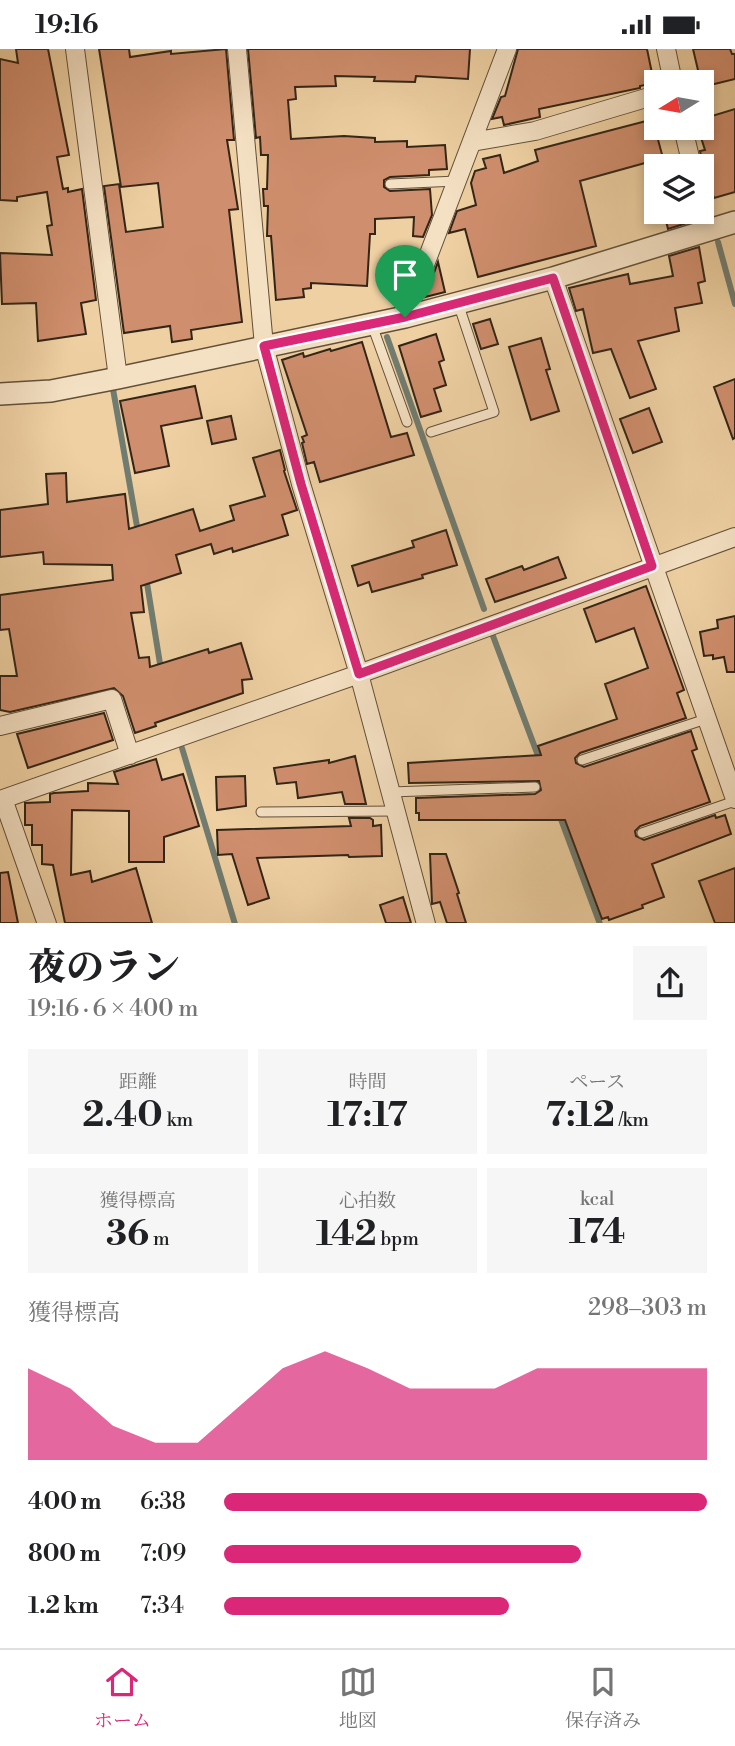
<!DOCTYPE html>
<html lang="ja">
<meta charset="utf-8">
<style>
:root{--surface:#fff;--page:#f6f6f6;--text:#202124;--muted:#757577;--line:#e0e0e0;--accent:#db2777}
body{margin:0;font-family:"Libre Bodoni","Noto Serif JP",serif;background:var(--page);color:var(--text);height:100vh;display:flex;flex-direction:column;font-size:26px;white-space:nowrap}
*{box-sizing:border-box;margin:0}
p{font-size:23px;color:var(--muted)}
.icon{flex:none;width:38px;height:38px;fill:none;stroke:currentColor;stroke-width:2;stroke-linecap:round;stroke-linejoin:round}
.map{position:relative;height:874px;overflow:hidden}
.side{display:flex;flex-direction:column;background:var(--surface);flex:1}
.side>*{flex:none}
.needle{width:46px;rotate:259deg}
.tools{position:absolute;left:644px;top:21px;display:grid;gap:14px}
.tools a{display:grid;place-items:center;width:70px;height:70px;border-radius:0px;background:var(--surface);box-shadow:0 4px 10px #0003;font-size:35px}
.pin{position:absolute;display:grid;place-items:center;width:60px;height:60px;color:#fff;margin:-72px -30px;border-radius:50% 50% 50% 0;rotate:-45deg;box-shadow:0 0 7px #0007}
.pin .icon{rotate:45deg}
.round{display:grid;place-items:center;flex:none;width:74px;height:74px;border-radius:0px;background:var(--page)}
.overview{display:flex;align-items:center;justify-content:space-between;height:119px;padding:0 28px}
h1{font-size:38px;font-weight:800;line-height:52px}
.stats{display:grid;grid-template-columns:repeat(3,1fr);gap:10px;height:119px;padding:7px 28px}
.stats div{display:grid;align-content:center;border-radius:0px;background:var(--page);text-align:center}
.stats b{font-size:35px;font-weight:800}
.stats small{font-size:19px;font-weight:400}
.stats p{font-size:19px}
.chart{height:196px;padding:14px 28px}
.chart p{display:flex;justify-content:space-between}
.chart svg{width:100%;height:126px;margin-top:7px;fill:var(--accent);opacity:.7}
ul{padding:0 28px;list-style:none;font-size:23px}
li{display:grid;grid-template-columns:112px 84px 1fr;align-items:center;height:52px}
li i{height:18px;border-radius:9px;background:var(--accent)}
.status{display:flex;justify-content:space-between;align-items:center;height:49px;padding:0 35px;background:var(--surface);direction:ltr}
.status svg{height:19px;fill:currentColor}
.dock{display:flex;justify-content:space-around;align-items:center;height:98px;border-top:2px solid var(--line);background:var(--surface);font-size:19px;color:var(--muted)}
.dock a{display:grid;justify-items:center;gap:4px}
.dock .on{color:var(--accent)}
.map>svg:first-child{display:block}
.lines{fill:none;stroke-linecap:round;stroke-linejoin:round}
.stream{stroke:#717c70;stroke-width:6}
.building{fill:#cf8e6d;stroke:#332517;stroke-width:2}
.service-casing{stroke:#62503a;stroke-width:11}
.minor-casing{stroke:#62503a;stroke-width:20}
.tertiary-casing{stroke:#62503a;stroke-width:24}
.service{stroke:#f4e0c3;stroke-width:9}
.minor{stroke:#f4e0c3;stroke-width:18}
.tertiary{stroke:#f4e0c3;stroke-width:21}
.route-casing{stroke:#fff;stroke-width:14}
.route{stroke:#db2777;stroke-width:9}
</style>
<div class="status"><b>19:16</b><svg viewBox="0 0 49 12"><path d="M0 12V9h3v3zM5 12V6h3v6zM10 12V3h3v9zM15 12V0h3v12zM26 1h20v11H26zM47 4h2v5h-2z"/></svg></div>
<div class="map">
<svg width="735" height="875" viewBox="0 0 735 875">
<rect width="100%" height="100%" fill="#eed0a2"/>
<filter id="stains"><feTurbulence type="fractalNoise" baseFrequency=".00286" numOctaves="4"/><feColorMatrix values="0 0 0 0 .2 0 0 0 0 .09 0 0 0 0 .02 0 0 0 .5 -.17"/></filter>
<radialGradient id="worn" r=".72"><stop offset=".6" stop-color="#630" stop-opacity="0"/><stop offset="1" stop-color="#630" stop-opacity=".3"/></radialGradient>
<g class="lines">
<path class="stream" d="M718,193L735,255
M387,288L484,560
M113,340L138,483
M146,528L161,621
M493,587L540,712
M182,699L235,875
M559,765L600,875"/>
</g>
<path class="building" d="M16,0H48L69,106L57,108L63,140L68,139V143L82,140L96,251L81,254L86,285L38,292L36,254L2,255L0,204L52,206L47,177L52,176L47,143L17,148V152L0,151V10L18,14Z
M99,0H129L130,8L171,2V5L226,0L234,91H227L238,160L229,161L242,273L191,281L192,290L172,293L170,277L124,284L104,137L119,135L126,183L163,178L158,134L121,138Z
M248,0H470L468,30L416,27L415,33L374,32L375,28L335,27L336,37L295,38L296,50L288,51L291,90L344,87L375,89V93L407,92V98L445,96L447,120L429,121V126L390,128L384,131V138L390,142L430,140L432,166L423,188L413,187L414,168L375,170V185H370L367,237L311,234V239L303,240L304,248L276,251L271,187H267L268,157H264L263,140H267L268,106H261L260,88L256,89Z
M518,0H647L654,34L640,37V39L539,60L540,68L504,76L502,68L492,70L501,48L505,47Z
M693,0H730L732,5H735V30L702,38Z
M735,60V143L714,149L703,117L700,102L705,101L698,79H702V70Z
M650,71L651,77L654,76L663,109L580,132L596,197L478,228L465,180L449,184L457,162L476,156L471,134L475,122L486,119L483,110L500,106L504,124L538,112L535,101Z
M687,163L690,173L668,180L665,168Z
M699,198L705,232L698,234L702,254L675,259L679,282L638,292L656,340L630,349L611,300L593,304L583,260L576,262L569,239L628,225L630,235L673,227L669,207Z
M438,213L445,243L425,248Z
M490,270L498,295L481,300L473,275Z
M436,285L444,311L439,313L446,336L434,340L441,362L421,368L399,297Z
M541,289L550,320L546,321L559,362L531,371L509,298Z
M362,293L391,388L407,384L414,406L320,433L314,413L307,415L302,394L304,393L302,388L307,386L282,311L303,304L304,308L330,300L331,302Z
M735,330V389L733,390L714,338Z
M195,337L202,369L161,377L169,417L135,424L120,352Z
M649,359L662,393L633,404L620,370Z
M231,367L236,390L212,395L207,372Z
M280,401L285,421L284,422L297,461L282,466L288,486L233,503L232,499L214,505L211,495L176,506L181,524L141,537L144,563L131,564L139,609L149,608L150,618L208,600L209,604L241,594L252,630L242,631L243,644L155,674L156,677L135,684L123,647L114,639L10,663L0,661V627H17L9,580L0,581V546L113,531L112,516L44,515L43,503L0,508V461L48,455L46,425L66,424L67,453L125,445L129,480L193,460L200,482L234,471L230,457L265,447L253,409Z
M446,481L457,516L422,526L423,529L372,543L369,533L358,537L352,517L414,498L412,492Z
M558,508L566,529L495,553L486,530L522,517L524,521Z
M646,537L684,641L677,644L686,669L580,704L575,709L576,714L584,718L691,682L697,700L692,702L710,753L640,777L635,782L636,787L644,791L715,766L716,769L725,766L731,785L652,815L664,848L642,856L643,859L609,871L608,868L602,870L565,771H419V764H416V749L535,745L541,741L539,732L409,734L408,714L541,706L538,697L617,670L605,635L648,619L634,579L596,593L584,560Z
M735,567V623H727L724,608L713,610V606L704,607L700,583L718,579L717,571Z
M104,664L113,691L28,719L17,685Z
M355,707L366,755H345L342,743L298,749L296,733L277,735L274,719L329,711V714Z
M156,710L162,731L183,725L199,777L164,788V813H129V762L72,761L71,826L90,822L92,833L136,819L152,874H65L53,816L42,815V796H32V776H25V754L50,753V745L54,744L88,742V734L118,735L114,723Z
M245,727L246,757L217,761L216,728Z
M349,769H370L373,771V777L381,776L382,807L349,808L348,806L257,809L269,849L248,856L232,805L218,806L217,781L351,777Z
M430,805H446L459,844L457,845L466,874H447L440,853L432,855Z
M735,819V874H715L699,832Z
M8,823L18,874H0V824Z
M403,848L411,874H386L380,856Z"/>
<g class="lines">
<defs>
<path id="service" d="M390,135L457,132
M372,276L407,373
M431,383L494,363L458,254
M582,711L706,670
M391,743L535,738
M261,763L396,762
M642,784L735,752"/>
<path id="minor" d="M75,0L118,329
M237,0L264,297L301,435L359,625L426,875
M666,0L673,33
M683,79L692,117
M472,93L535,82L656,46
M702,161L706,182
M553,229L735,750
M405,268L507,0
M0,677L112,650L130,706
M3,750L47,875
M0,751L359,625L735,488"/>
<path id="tertiary" d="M0,345L51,342L118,329L405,268L553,229L735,173"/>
</defs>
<use href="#service" class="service-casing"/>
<use href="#minor" class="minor-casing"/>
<use href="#tertiary" class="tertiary-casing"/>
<use href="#service" class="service"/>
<use href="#minor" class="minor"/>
<use href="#tertiary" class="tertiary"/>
</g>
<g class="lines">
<defs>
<path id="route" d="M553,229L652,517L359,625L301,435L264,297L405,268Z"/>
</defs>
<use href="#route" class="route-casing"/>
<use href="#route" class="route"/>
</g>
<rect width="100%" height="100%" filter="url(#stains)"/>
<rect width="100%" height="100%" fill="url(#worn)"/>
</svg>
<div class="tools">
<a><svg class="needle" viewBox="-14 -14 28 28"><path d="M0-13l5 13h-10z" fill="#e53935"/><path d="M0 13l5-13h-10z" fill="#757577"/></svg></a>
<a><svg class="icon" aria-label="layers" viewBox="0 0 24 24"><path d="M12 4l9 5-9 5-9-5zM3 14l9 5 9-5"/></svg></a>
</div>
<div class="pin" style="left:405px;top:268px;background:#1e9e55"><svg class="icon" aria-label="arrive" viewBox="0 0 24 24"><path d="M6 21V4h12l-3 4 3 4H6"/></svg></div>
</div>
<section class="side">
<div class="overview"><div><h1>夜のラン</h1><p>19:16 · 6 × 400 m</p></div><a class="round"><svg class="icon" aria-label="share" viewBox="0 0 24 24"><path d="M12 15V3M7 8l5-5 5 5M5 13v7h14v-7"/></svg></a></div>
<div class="stats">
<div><p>距離</p><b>2.40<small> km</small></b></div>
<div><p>時間</p><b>17:17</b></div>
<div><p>ペース</p><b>7:12<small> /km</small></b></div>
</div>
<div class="stats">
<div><p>獲得標高</p><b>36<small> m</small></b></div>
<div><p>心拍数</p><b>142<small> bpm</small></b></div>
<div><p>kcal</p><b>174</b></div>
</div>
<div class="chart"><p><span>獲得標高</span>298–303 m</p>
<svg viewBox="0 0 160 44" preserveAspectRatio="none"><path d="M0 44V12L10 19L20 32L30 38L40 38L50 25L60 12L70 6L80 12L90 19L100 19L110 19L120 12L130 12L140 12L150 12L160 12V44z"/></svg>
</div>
<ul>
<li><b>400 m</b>6:38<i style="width:100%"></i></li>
<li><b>800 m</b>7:09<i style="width:74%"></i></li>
<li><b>1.2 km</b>7:34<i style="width:59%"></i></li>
</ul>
</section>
<nav class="dock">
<a class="on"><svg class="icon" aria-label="home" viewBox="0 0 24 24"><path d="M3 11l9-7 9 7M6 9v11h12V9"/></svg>ホーム</a>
<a><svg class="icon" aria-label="map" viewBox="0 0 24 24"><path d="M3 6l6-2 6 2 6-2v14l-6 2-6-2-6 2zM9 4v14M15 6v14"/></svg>地図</a>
<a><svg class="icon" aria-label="saved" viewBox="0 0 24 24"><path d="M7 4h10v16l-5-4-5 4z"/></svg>保存済み</a>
</nav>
